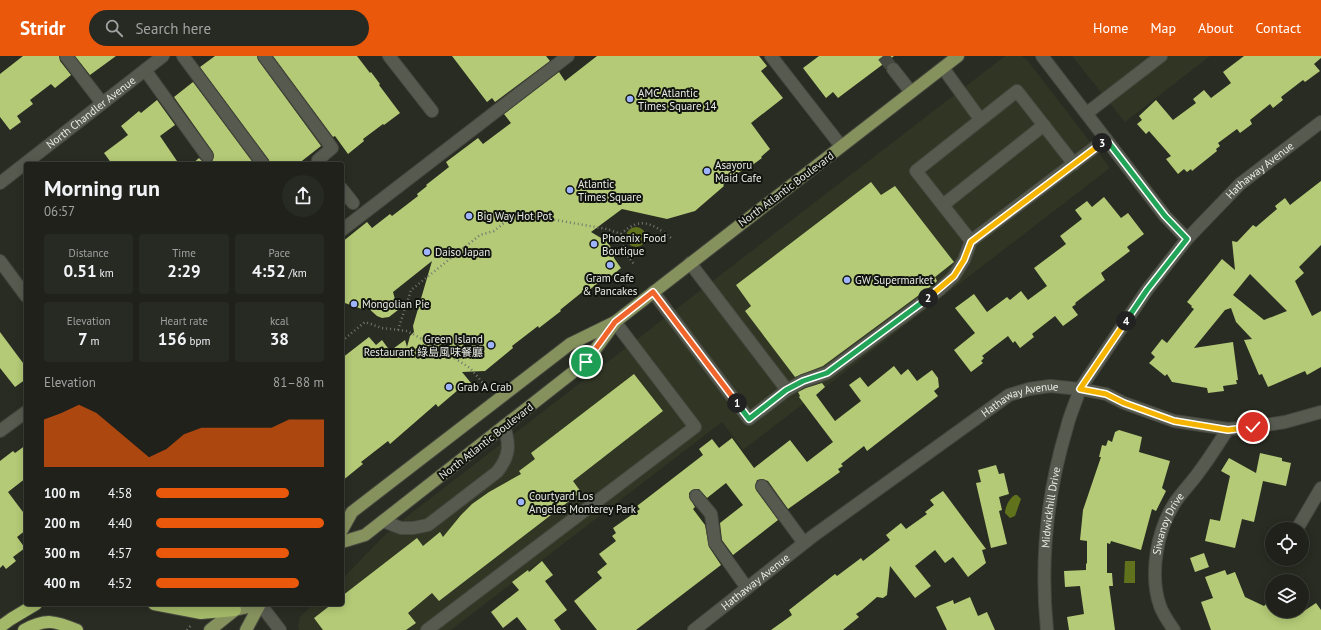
<!DOCTYPE html>
<meta charset="utf-8">
<style>
:root{--surface:#1f211a;--page:#272923;--text:#f1f3f6;--muted:#a1a3a2;--line:#3c3e39;--accent:#ea580c}
body{margin:0;font-family:"PT Sans","Noto Sans SC",sans-serif;background:var(--page);color:var(--text);height:100vh;display:flex;flex-direction:column;font-size:15px;white-space:nowrap}
*{box-sizing:border-box;margin:0}
p{font-size:13px;color:var(--muted)}
.icon{flex:none;width:22px;height:22px;fill:none;stroke:currentColor;stroke-width:2;stroke-linecap:round;stroke-linejoin:round}
.map{position:relative;flex:1;overflow:hidden}
.details{position:absolute;left:24px;top:106px;width:320px;height:444px;display:flex;flex-direction:column;background:var(--surface);border-radius:4px;box-shadow:0 2px 10px #0003,0 0 0 1px var(--line)}
.details>*{flex:none}
.controls{position:absolute;left:1265px;top:466px;display:grid;gap:8px}
.controls a{display:grid;place-items:center;width:44px;height:44px;border-radius:50%;background:var(--surface);box-shadow:0 2px 10px #0003,0 0 0 1px var(--line);font-size:20px}
.pin{position:absolute;display:grid;place-items:center;width:34px;height:34px;color:#fff;margin:-17px;border:2px solid #fff;border-radius:50%;box-shadow:0 1px 4px #0007}
.km{position:absolute;width:20px;height:20px;margin:-10px;border-radius:50%;background:#222;color:#fff;font-size:11px;line-height:20px;text-align:center}
.round{display:grid;place-items:center;flex:none;width:42px;height:42px;border-radius:21px;background:var(--page)}
.overview{display:flex;align-items:center;justify-content:space-between;height:68px;padding:0 20px}
h1{font-size:22px;font-weight:600;line-height:30px}
.metrics{display:grid;grid-template-columns:repeat(3,1fr);gap:6px;height:68px;padding:4px 20px}
.metrics div{display:grid;align-content:center;border-radius:4px;background:var(--page);text-align:center}
.metrics b{font-size:17px;font-weight:600}
.metrics small{font-size:11px;font-weight:400}
.metrics p{font-size:11px}
.chart{height:112px;padding:8px 20px}
.chart p{display:flex;justify-content:space-between}
.chart svg{width:100%;height:72px;margin-top:4px;fill:var(--accent);opacity:.7}
ul{padding:0 20px;list-style:none;font-size:13px}
li{display:grid;grid-template-columns:64px 48px 1fr;align-items:center;height:30px}
li i{height:10px;border-radius:5px;background:var(--accent)}
header{display:flex;align-items:center;gap:24px;box-sizing:border-box;height:56px;padding:0 20px;background:var(--accent);color:#fff}
header strong{font-size:19px}
nav{display:flex;gap:22px;margin-inline-start:auto;font-size:14px}
.search{width:280px;height:36px;background:var(--page);display:flex;align-items:center;gap:10px;box-sizing:border-box;padding:0 14px;border-radius:22px;color:var(--muted);font-size:15px}
.map>svg:first-child{display:block}
.built{fill:#303524}
.water{fill:#60721c}
.building{fill:#b4ca76;fill-rule:evenodd}
.lines{fill:none;stroke-linecap:round;stroke-linejoin:round}
.minor-tunnel{stroke:#46493f;stroke-width:12;stroke-dasharray:12 6;stroke-linecap:butt}
.minor-casing{stroke:#46483f;stroke-width:14}
.major-casing{stroke:#46483f;stroke-width:14}
.highway-casing{stroke:#46483f;stroke-width:14}
.path{stroke:#74776f;stroke-width:2.5;stroke-dasharray:1 3;stroke-linecap:butt}
.minor{stroke:#575a4f;stroke-width:12}
.major{stroke:#85925e;stroke-width:12}
.highway{stroke:#a3b868;stroke-width:12}
.split-1-casing{stroke:#fff;stroke-width:8}
.split-2-casing{stroke:#fff;stroke-width:8}
.split-3-casing{stroke:#fff;stroke-width:8}
.split-4-casing{stroke:#fff;stroke-width:8}
.split-5-casing{stroke:#fff;stroke-width:8}
.split-1{stroke:#f0652b;stroke-width:5}
.split-2{stroke:#22a559;stroke-width:5}
.split-3{stroke:#f5b400;stroke-width:5}
.split-4{stroke:#22a559;stroke-width:5}
.split-5{stroke:#f5b400;stroke-width:5}
.poi-dot{fill:#9eb4fd;stroke:#12140f;stroke-width:1.5}
.labels{text-anchor:middle;stroke-width:4;stroke-linejoin:round;paint-order:stroke}
.poi-label{font-size:11px;fill:#e9ece5;stroke:#12140f;text-anchor:start}
.street-label{font-size:11px;fill:#e9ece5;stroke:#12140f}
</style>
<header>
<strong>Stridr</strong>
<div class="search"><svg class="icon" aria-label="search" viewBox="0 0 24 24"><circle cx="10" cy="10" r="6"/><path d="M15 15l6 6"/></svg>Search here</div>
<nav><a>Home</a><a>Map</a><a>About</a><a>Contact</a></nav>
</header>
<div class="map">
<svg width="1321" height="574" viewBox="0 0 1321 574">
<rect width="100%" height="100%" fill="#292c22"/>
<path class="built" d="M1005,0H1022L1028,5L1110,112L743,394L722,366L451,574H299L298,570L300,561L313,548H342V523L383,481L410,458Z
M1072,0H1210L1125,66Z"/>
<path class="water" d="M626 181a10 10 0 1 1 20 0a10 10 0 1 1-20 0Z
M1015,439H1017L1021,443L1015,460L1010,462L1005,457C1005,451 1010,441 1015,439Z
M1125,505H1135V527H1124Z"/>
<path class="building" d="M23,0H59L60,5L71,19L55,32L51,28L30,44L33,48L17,60L21,66L10,74L0,61V18Z
M75,0H116L90,19Z
M215,0H257L258,4L321,90L298,108H270L269,104L200,11Z
M273,0H357L370,17L371,16L380,28L379,29L400,57L384,69L383,68L363,83L364,85L348,98L335,80L333,81Z
M452,0H546L550,5L495,46L492,42L487,46Z
M597,0H759L767,10L761,15L783,42L751,67L770,93L761,101L762,102L747,113L746,111L723,129L724,130L695,155L667,163L622,153L591,176L606,185L610,190L613,194L614,202L621,212L610,221L608,219L588,235L586,233L560,254L561,255L539,272L538,270L512,290L513,292L485,315L462,316L471,327L460,336L458,334L438,351L436,348L390,388L388,385L361,406L363,408L342,425V302L369,281L376,289L382,284L390,295L405,284L407,291L410,280L414,276L413,270L432,205L393,236L398,254L389,261L382,262L377,260L366,250L362,253L342,246V186L367,166L372,172L390,158L392,160L418,140L417,138L427,130L426,129L449,111L446,106L478,82L483,88L511,67L504,58L559,16L565,25Z
M819,0H894L838,42L833,36L826,42L803,12Z
M1244,0H1321V2L1314,8L1320,15L1305,26L1303,24L1281,41L1283,44L1273,52L1270,48L1250,64L1252,68L1240,77L1237,73L1218,87L1220,90L1216,93L1217,95L1192,115L1191,113L1187,116L1184,113L1178,118L1166,103L1171,100L1149,75L1146,78L1137,68L1142,64L1139,60L1156,44L1173,64L1196,47L1193,43L1204,34L1211,42L1231,27L1223,16Z
M193,26L254,108H192L199,102L204,107H208L212,106L214,100L213,96L174,41Z
M157,44L175,69L160,80L179,108H112L104,97L128,79L121,70L139,55L141,57Z
M1321,125V189L1299,211L1304,217L1295,225L1312,260L1321,255V311L1307,319L1305,315L1268,331L1262,318L1259,319L1244,284L1252,283L1236,266L1231,252L1225,254L1194,292L1233,286L1238,324H1236L1237,328L1223,330L1224,335L1208,337L1207,332L1172,326L1167,318L1165,320L1149,307L1155,301L1151,297L1162,283L1167,287L1194,253L1191,251L1192,250L1187,246L1222,203L1235,214L1232,185L1237,186L1253,169L1256,171L1277,153L1275,150L1285,142L1290,149ZM1250,218L1287,255L1264,264L1233,239Z
M871,126L881,139L895,130L954,206L935,221L937,225L934,228L823,310L795,321L745,255L751,250L736,229Z
M1104,141L1121,162L1128,157L1144,178L1127,191L1130,195L1101,217L1105,224L1075,247L1076,248L1072,251L1078,259L1063,270L1055,260L1032,278L1034,281L1020,292L1015,285L1013,287L1008,280L982,300L984,302L981,305L983,307L971,316L954,294L975,277L955,252L974,238L987,256L1007,241L1010,244L1021,235L1028,244L1047,230L1034,212L1066,188L1060,180L1082,163L1075,154L1087,145L1092,151Z
M0,276L26,311V323L15,331L0,312Z
M894,310L901,319L908,313L917,325L932,314L938,322L939,331L934,335L938,340L867,395L864,390L841,408L843,410L838,413L840,416L788,453L768,425L762,423L757,424L755,430L756,434L778,464L733,499L722,484L720,467L743,449L726,427L707,442L699,433H695L692,434L689,437V441L695,451L693,453L705,469L709,491L721,509L636,574H597L574,545L602,522L597,516L607,508L599,498L616,485L612,480L616,477L613,472L640,453L637,450L703,399L699,393L712,383L719,392L732,382L754,412L790,384L807,406L833,386L799,341L800,340L798,336L806,332L822,327L825,331L816,339L835,365L861,345L849,329L860,321L868,331Z
M634,318L663,355L573,425L581,436L439,545L432,537L408,557L416,567L406,574H323L314,562L332,548H342V540L417,482L423,490L440,476L443,481L461,459L472,448L489,436L521,418L519,415L535,403L531,397Z
M1119,374L1142,381L1139,396L1170,405L1162,432L1166,435L1156,455L1152,453L1141,494L1111,485L1110,488L1107,487V517H1112L1113,530H1109L1115,574H1069L1067,561L1084,558L1080,530L1065,531L1064,515L1086,514V508L1087,507V485L1080,484L1083,454L1101,401H1099L1102,389L1106,390L1108,384L1112,386L1115,376Z
M26,389V422L8,436L26,460V474L17,481L25,492L13,501L16,505L6,513L3,509L0,512V405L13,395L15,397Z
M1260,397L1282,402V405L1291,407L1286,430L1263,425L1254,466L1242,463L1235,492L1205,485L1210,463L1220,465L1230,420L1221,415L1229,402L1256,417Z
M996,409L999,418L1004,417L1009,438L999,441L1002,454L999,455L1007,488L991,492L976,427L981,426L978,414Z
M943,435L986,493L982,494L986,507L968,521L953,501L945,507L935,494L915,510L931,530L915,542L890,510L887,539L883,542L877,541L862,554L856,558L859,561L843,574H771L792,559L789,554L835,518L837,520L861,502L863,505L890,484L886,479L901,467L906,473L927,458L925,456L934,449L930,444Z
M1204,497L1209,511L1195,516L1190,502Z
M542,505L553,519L545,525L567,554L554,564L561,574H527L517,561L503,572L491,556L519,534L512,526L528,514L529,516Z
M1225,514L1227,519L1235,516L1245,541L1264,550L1266,548L1272,551V555H1304L1316,547L1321,554V574H1211L1201,546L1213,542L1205,521Z
M970,541L978,560L987,556L995,574H947L936,551L953,544L954,548Z"/>
<g class="lines">
<path class="minor-tunnel" d="M883,0L893,13"/>
<defs>
<g id="minor">
<path d="M66,0L102,47"/>
<path d="M183,0L263,108"/>
<path d="M264,0L332,92L318,104L321,108"/>
<path d="M389,0L432,55"/>
<path d="M771,0L841,90"/>
<path d="M1042,0L1165,160L1187,183"/>
<path d="M943,12L980,63"/>
<path d="M893,13L911,36"/>
<path d="M145,14L207,100"/>
<path d="M1087,57L1161,0"/>
<path d="M1074,108L1017,35L916,115L971,185L1106,83"/>
<path id="s1" d="M0,127L163,0"/>
<path d="M342,133L353,147"/>
<path d="M943,149L1044,69"/>
<path d="M342,174L568,0"/>
<path d="M0,205L26,240"/>
<path d="M653,236L749,363L787,334L690,207"/>
<path d="M787,334L803,325L827,317L939,234L954,220L964,204L971,185"/>
<path d="M0,375L26,356"/>
<path d="M762,430L804,487"/>
<path d="M696,440L711,458L715,487L747,532"/>
<path d="M383,465L401,472H413L428,469L497,416C510,400 510,389 504,370"/>
<path d="M1297,473L1321,432"/>
<path d="M260,548L280,574"/>
<path d="M427,574L695,371L615,266"/>
<path id="s2" d="M694,574L813,480L1009,339L1029,333L1050,330L1080,333L1147,234L1187,183L1240,128L1321,66"/>
<path id="s3" d="M1047,574C1040,505 1047,437 1067,371C1070,358 1076,346 1080,333L1106,338L1124,347L1174,365L1228,373L1253,371L1285,366L1321,356"/>
<path id="s4" d="M1174,574C1169,567 1163,558 1160,550C1149,518 1157,473 1176,445C1183,435 1192,426 1199,416C1209,403 1218,388 1228,373"/>
</g>
<path id="major" d="M342,474L352,456L570,288L615,266L958,0
M342,486L365,479L586,306L615,267
M210,574L235,554L260,548
M246,574L260,548"/>
<path id="highway" d="M154,548L201,557L235,554
M0,571L11,563L36,548
M24,574C46,562 55,565 77,574"/>
</defs>
<use href="#minor" class="minor-casing"/>
<use href="#major" class="major-casing"/>
<use href="#highway" class="highway-casing"/>
<path class="path" d="M621,178C640,160 652,167 671,182
M398,274L411,234L480,179L494,175L516,157L607,173L621,178C623,192 625,198 635,209
M342,285L365,266L382,272L407,275L437,291L470,312L483,327
M187,574L192,568"/>
<use href="#minor" class="minor"/>
<use href="#major" class="major"/>
<use href="#highway" class="highway"/>
</g>
<g class="lines">
<defs>
<path id="split-1" d="M586,306L615,266L653,236L737,347"/>
<path id="split-2" d="M737,347L749,363L786,334L803,325L827,317L928,242"/>
<path id="split-3" d="M928,242L954,220L964,204L971,186L1102,87"/>
<path id="split-4" d="M1102,87L1106,83L1165,160L1187,183L1147,234L1126,265"/>
<path id="split-5" d="M1126,265L1080,333L1106,338L1124,347L1174,365L1228,374L1253,371"/>
</defs>
<use href="#split-1" class="split-1-casing"/>
<use href="#split-2" class="split-2-casing"/>
<use href="#split-3" class="split-3-casing"/>
<use href="#split-4" class="split-4-casing"/>
<use href="#split-5" class="split-5-casing"/>
<use href="#split-1" class="split-1"/>
<use href="#split-2" class="split-2"/>
<use href="#split-3" class="split-3"/>
<use href="#split-4" class="split-4"/>
<use href="#split-5" class="split-5"/>
</g>
<g class="poi-dot">
<circle cx="630" cy="43" r="4"/>
<circle cx="707" cy="115" r="4"/>
<circle cx="570" cy="134" r="4"/>
<circle cx="469" cy="160" r="4"/>
<circle cx="594" cy="188" r="4"/>
<circle cx="427" cy="196" r="4"/>
<circle cx="610" cy="209" r="4"/>
<circle cx="847" cy="224" r="4"/>
<circle cx="354" cy="248" r="4"/>
<circle cx="491" cy="289" r="4"/>
<circle cx="449" cy="331" r="4"/>
<circle cx="521" cy="446" r="4"/>
</g>
<g class="labels">
<g class="poi-label">
<text x="638" y="41">AMC Atlantic<tspan x="638" dy="13">Times Square 14</tspan></text>
<text x="715" y="113">Asayoru<tspan x="715" dy="13">Maid Cafe</tspan></text>
<text x="578" y="132">Atlantic<tspan x="578" dy="13">Times Square</tspan></text>
<text x="477" y="164">Big Way Hot Pot</text>
<text x="602" y="186">Phoenix Food<tspan x="602" dy="13">Boutique</tspan></text>
<text x="435" y="200">Daiso Japan</text>
<text x="610" y="226" text-anchor="middle">Gram Cafe<tspan x="610" dy="13">&amp; Pancakes</tspan></text>
<text x="855" y="228">GW Supermarket</text>
<text x="362" y="252">Mongolian Pie</text>
<text x="483" y="287" text-anchor="end">Green Island<tspan x="483" dy="13">Restaurant 綠島風味餐廳</tspan></text>
<text x="457" y="335">Grab A Crab</text>
<text x="529" y="444">Courtyard Los<tspan x="529" dy="13">Angeles Monterey Park</tspan></text>
</g>
<g class="street-label">
<text dy="4" stroke="none"><textPath href="#s1" startOffset="115">North Chandler Avenue</textPath></text>
<text dy="4" stroke="none"><textPath href="#s2" startOffset="750">Hathaway Avenue</textPath></text>
<text transform="translate(786 133) rotate(-37)" y="4">North Atlantic Boulevard</text>
<text dy="4" stroke="none"><textPath href="#s2" startOffset="402">Hathaway Avenue</textPath></text>
<text transform="translate(486 385) rotate(-38)" y="4">North Atlantic Boulevard</text>
<text dy="4" stroke="none"><textPath href="#s3" startOffset="123">Midwickhill Drive</textPath></text>
<text dy="4" stroke="none"><textPath href="#s4" startOffset="113">Siwanoy Drive</textPath></text>
<text dy="4" stroke="none"><textPath href="#s2" startOffset="78">Hathaway Avenue</textPath></text>
</g>
</g>
</svg>
<div class="controls">
<a><svg class="icon" aria-label="locate" viewBox="0 0 24 24"><circle cx="12" cy="12" r="6"/><path d="M12 2v4M12 18v4M2 12h4M18 12h4"/></svg></a>
<a><svg class="icon" aria-label="layers" viewBox="0 0 24 24"><path d="M12 4l9 5-9 5-9-5zM3 14l9 5 9-5"/></svg></a>
</div>
<div class="pin" style="left:586px;top:306px;background:#1e9e55"><svg class="icon" aria-label="arrive" viewBox="0 0 24 24"><path d="M6 21V4h12l-3 4 3 4H6"/></svg></div>
<div class="pin" style="left:1253px;top:371px;background:#d93025"><svg class="icon" aria-label="check" viewBox="0 0 24 24"><path d="M5 12l5 5 9-10"/></svg></div>
<b class="km" style="left:737px;top:347px">1</b>
<b class="km" style="left:928px;top:242px">2</b>
<b class="km" style="left:1102px;top:87px">3</b>
<b class="km" style="left:1126px;top:265px">4</b>
<section class="details">
<div class="overview"><div><h1>Morning run</h1><p>06:57</p></div><a class="round"><svg class="icon" aria-label="share" viewBox="0 0 24 24"><path d="M12 15V3M7 8l5-5 5 5M5 13v7h14v-7"/></svg></a></div>
<div class="metrics">
<div><p>Distance</p><b>0.51<small> km</small></b></div>
<div><p>Time</p><b>2:29</b></div>
<div><p>Pace</p><b>4:52<small> /km</small></b></div>
</div>
<div class="metrics">
<div><p>Elevation</p><b>7<small> m</small></b></div>
<div><p>Heart rate</p><b>156<small> bpm</small></b></div>
<div><p>kcal</p><b>38</b></div>
</div>
<div class="chart"><p><span>Elevation</span>81–88 m</p>
<svg viewBox="0 0 160 44" preserveAspectRatio="none"><path d="M0 44V15L10 11L20 6L30 11L40 20L50 29L60 38L70 33L80 24L90 20L100 20L110 20L120 20L130 20L140 15L150 15L160 15V44z"/></svg>
</div>
<ul>
<li><b>100 m</b>4:58<i style="width:79%"></i></li>
<li><b>200 m</b>4:40<i style="width:100%"></i></li>
<li><b>300 m</b>4:57<i style="width:79%"></i></li>
<li><b>400 m</b>4:52<i style="width:85%"></i></li>
</ul>
</section>
</div>
